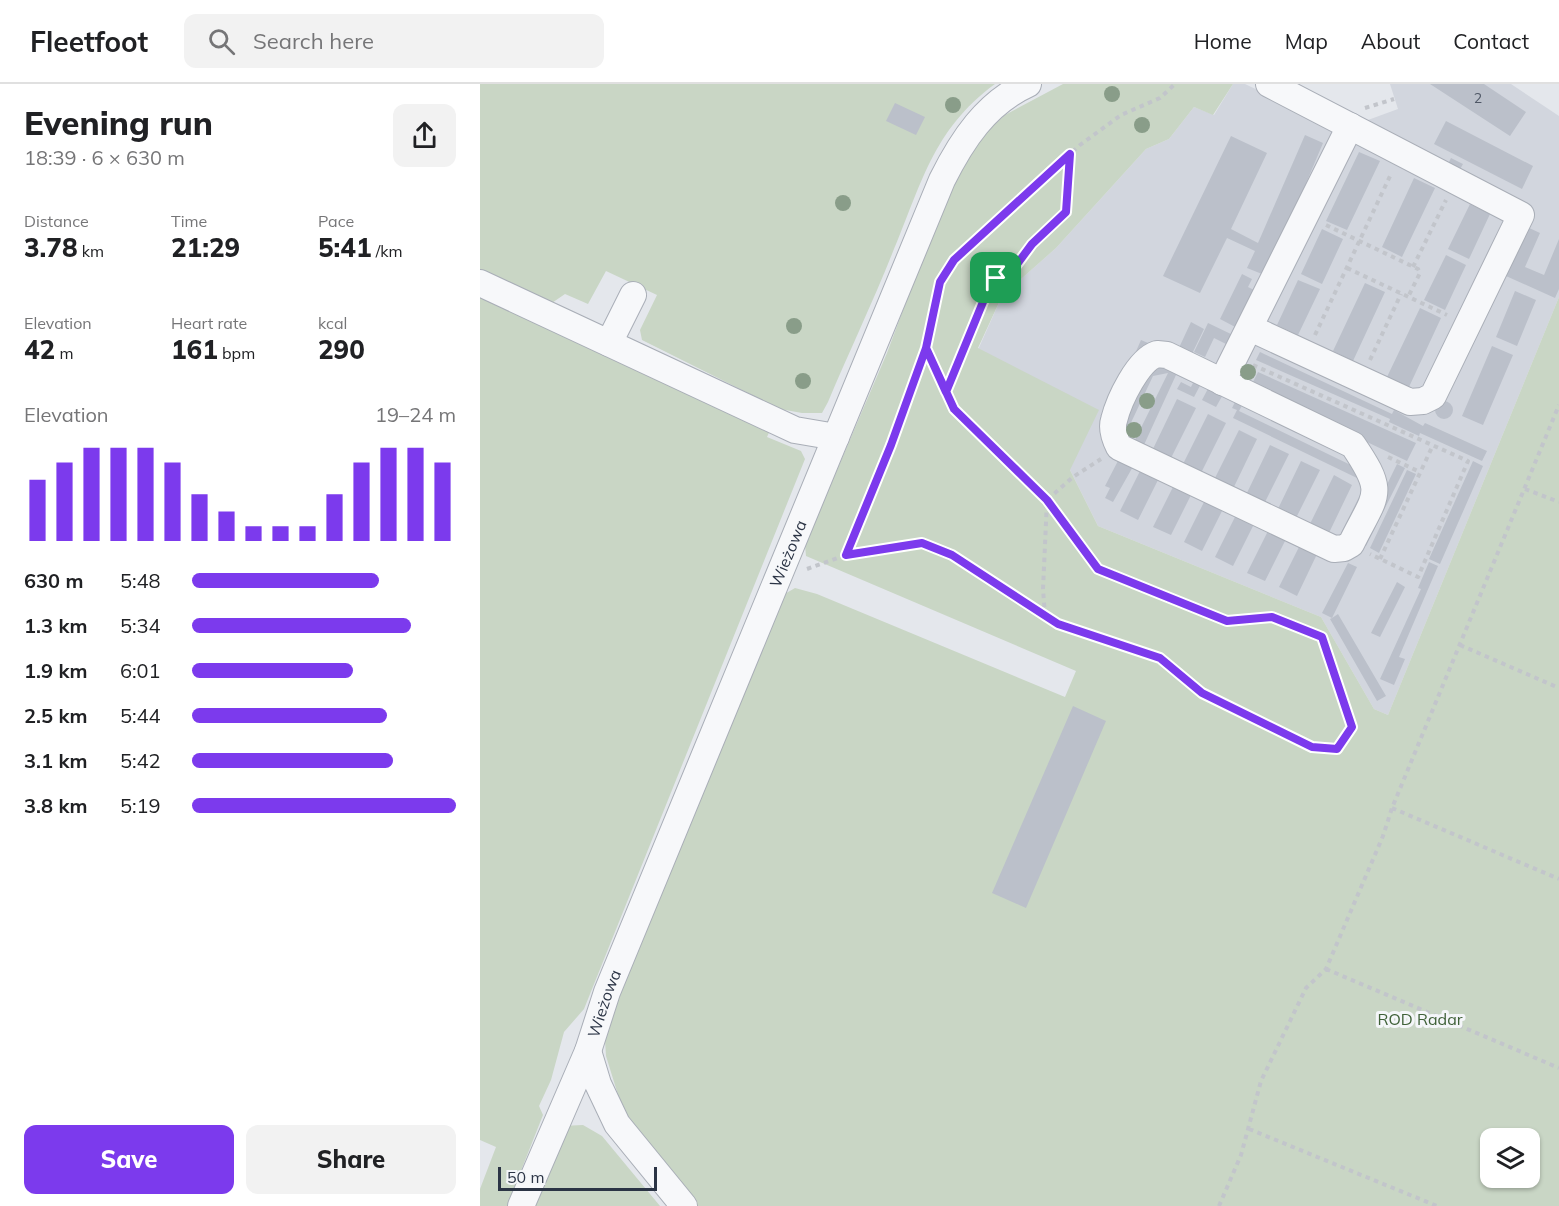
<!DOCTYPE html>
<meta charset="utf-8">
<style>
:root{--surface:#fff;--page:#f2f2f2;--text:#202124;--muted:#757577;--line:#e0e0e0;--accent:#7c3aed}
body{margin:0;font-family:Mulish,sans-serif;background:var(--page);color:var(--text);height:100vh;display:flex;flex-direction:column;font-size:22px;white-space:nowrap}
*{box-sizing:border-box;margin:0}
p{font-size:20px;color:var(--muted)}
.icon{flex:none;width:33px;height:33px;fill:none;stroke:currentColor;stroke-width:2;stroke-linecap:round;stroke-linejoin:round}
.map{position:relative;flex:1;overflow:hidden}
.drawer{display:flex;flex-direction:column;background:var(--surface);width:480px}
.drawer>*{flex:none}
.tools{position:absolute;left:1000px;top:1044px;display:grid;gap:12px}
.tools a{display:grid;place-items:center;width:60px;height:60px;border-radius:12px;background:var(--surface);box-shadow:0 2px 4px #0004;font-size:30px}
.scale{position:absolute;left:18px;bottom:15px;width:159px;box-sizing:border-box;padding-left:6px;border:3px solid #2b3445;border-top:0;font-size:16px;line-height:21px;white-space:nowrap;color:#2b3445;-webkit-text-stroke:4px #f4f6f9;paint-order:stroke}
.pin{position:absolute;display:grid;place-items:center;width:51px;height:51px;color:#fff;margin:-26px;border-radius:12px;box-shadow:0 3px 9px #0006}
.round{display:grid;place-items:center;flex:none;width:63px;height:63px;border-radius:12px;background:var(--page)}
.overview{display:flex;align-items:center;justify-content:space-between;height:102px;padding:0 24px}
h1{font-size:33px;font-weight:800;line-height:45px}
.figures{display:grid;grid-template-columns:repeat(3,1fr);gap:9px;height:102px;padding:6px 24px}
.figures div{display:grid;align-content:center}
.figures b{font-size:26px;font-weight:800}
.figures small{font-size:16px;font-weight:400}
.figures p{font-size:16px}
.chart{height:168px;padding:12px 24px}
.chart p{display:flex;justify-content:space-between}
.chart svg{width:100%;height:108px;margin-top:6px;stroke:var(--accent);stroke-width:6}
.action{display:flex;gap:12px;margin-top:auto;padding:12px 24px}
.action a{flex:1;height:69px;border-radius:12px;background:var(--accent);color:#fff;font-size:24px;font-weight:800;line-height:69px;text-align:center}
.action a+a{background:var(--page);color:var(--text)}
ul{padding:0 24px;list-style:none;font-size:20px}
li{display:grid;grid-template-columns:96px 72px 1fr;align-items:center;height:45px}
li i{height:15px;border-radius:8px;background:var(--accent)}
header{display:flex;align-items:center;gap:36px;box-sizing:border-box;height:84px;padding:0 30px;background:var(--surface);border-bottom:2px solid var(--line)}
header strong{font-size:28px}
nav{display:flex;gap:33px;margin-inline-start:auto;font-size:21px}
.search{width:420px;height:54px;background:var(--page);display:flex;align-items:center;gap:15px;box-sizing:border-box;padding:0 21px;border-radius:12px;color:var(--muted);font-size:22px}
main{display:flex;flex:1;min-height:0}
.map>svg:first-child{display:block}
.built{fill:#d2d6de}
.green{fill:#c9d6c5;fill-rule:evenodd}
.building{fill:#bbc0ca}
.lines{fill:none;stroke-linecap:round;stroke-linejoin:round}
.minor-casing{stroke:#a9aeb7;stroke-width:28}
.path{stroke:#c2c5cb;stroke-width:4;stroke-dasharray:4.5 4.5;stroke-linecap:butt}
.minor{stroke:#f7f8fa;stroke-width:26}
.tree{fill:#899d89}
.route-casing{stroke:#fff;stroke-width:12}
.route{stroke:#7c3aed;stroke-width:8}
.labels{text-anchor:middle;stroke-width:6;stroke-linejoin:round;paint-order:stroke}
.number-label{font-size:14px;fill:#4f5766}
.street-label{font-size:16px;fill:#2b3445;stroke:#f4f6f9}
.park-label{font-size:16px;fill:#3f6138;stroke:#f4f6f9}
</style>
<header>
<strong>Fleetfoot</strong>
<div class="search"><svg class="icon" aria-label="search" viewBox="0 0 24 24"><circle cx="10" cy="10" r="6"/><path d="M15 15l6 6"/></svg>Search here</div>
<nav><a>Home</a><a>Map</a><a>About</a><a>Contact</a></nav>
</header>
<main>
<section class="drawer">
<div class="overview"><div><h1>Evening run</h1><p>18:39 · 6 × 630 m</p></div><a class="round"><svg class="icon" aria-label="share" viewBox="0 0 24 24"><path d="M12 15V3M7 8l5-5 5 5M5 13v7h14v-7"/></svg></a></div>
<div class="figures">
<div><p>Distance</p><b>3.78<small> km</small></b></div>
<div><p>Time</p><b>21:29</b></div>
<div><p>Pace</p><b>5:41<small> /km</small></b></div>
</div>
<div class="figures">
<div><p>Elevation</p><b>42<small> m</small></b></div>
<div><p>Heart rate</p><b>161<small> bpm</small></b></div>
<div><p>kcal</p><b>290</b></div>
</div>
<div class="chart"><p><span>Elevation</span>19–24 m</p>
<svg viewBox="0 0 160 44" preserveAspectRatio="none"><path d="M5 44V19M15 44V12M25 44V6M35 44V6M45 44V6M55 44V12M65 44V25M75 44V32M85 44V38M95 44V38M105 44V38M115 44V25M125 44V12M135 44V6M145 44V6M155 44V12"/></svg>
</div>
<ul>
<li><b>630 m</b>5:48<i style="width:71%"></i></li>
<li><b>1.3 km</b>5:34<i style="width:83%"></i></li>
<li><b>1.9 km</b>6:01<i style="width:61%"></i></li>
<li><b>2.5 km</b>5:44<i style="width:74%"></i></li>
<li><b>3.1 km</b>5:42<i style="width:76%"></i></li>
<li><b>3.8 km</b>5:19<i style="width:100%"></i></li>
</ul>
<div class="action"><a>Save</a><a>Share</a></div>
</section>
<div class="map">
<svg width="1079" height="1122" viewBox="0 0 1079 1122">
<rect width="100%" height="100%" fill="#e4e7ec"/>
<path class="built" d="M753,0H765L847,39L877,40L918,25L910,0H1031L1079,32V213L908,631L894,625L841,533L618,442L590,386L497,268L522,212L576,164L666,65L689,55L714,23L734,31Z"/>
<path class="green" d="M0,0H515C452,46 441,102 412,170C392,220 369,268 348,318L342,329H322L300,325L162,256L160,246L177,211L126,187L108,220L85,210L66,223L0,192Z
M583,0H753L733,31L714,23L689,55L666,65L576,164L522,212L498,264L619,326L590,386L618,442L841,533L894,625L908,631L1079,213V1122H217L143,1027L126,972L125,956L131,923L303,511L315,504L337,510L585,613L596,587L326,472L325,461L407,269L460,127L491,62L525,31ZM1011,1054H1050V1094H1011Z
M0,205L292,342L287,353L321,367L325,375L104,925L84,948L71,996L59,1022L63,1031L27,1122H0V1105L16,1063L0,1056Z
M103,1041L122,1052L180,1122H49L82,1042Z"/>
<path class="building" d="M950,0H1004L1046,28L1030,52Z
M415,19L445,33L436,51L406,37Z
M966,37L1053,82L1042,105L954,60Z
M825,51L843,59L787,192L767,184L775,167L747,154L720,209L683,192L751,52L787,69L751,145L778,159Z
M879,68L900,77L867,146L846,137Z
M971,74L983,80L978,89L967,82Z
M934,94L955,104L922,173L902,163Z
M990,120L1010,130L989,175L968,165Z
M1047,143L1060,149L1045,183L1064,191L1079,155V205L1075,214L1026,192Z
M842,145L863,155L842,200L821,190Z
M966,171L986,181L965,226L944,216Z
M762,190L772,195L768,203L776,207L759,245L740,235Z
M818,196L840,205L818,251L797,241Z
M885,199L905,208L873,277L853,267Z
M1035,207L1056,216L1037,262L1016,253Z
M940,224L961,234L929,303L907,293Z
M711,238L724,245L710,274L697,268Z
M728,239L755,252L750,262L734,254L725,273L714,268Z
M661,256L668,259L661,275L654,272Z
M1012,262L1033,271L1003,341L982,332Z
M780,268L912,330L914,326L943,342L945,339L1007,367L1002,377L940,349L939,352L909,338L910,335L776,276Z
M680,280L723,296L714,313L697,305L701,298L711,303L713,299L696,291L663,363L654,358L688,289L673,292L648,345L642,342L661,296Z
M778,288L936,359L927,377L765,300L768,295L773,298Z
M731,299L745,307L736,323L722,316Z
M758,312L765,316L759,327L881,386L877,394L753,334L757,326L752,324Z
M697,315L716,324L690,376L672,367Z
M955 326a9 9 0 1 1 18 0a9 9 0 1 1-18 0Z
M728,330L746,339L720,391L702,382Z
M759,346L777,355L752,407L733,398Z
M790,361L809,370L783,422L765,413Z
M641,371L655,379L633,418L625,414L630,404L625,402Z
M821,377L840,386L814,438L796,429Z
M993,377L1003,382L960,480L949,475Z
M917,380L925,384L886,462L879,458Z
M662,383L680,392L658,436L640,427Z
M927,386L936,390L899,469L890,464Z
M854,391L872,401L847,453L828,444Z
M695,399L713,407L691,451L673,443Z
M882,407L868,452L861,449Z
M726,414L744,423L722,467L704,458Z
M757,429L775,438L753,482L735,473Z
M789,445L807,453L785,497L767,489Z
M821,459L838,468L817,512L799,503Z
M949,478L958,482L919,573L925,575L914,601L900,595L941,505L938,504Z
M868,479L877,483L852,534L858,530L906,612L897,617L850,535L852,534L842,529Z
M917,498L925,503L900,553L891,549Z
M593,622L626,637L546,824L512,809Z"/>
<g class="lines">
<defs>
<g id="minor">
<path d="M0,199L315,346L356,353"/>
<path d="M770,244L930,318L943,317L953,312L1041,131L789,0"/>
<path d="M129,259L153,211"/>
<path d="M677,270L687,271L873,361C907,411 896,409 871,460L864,464L854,465L639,363C635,355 631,345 634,336C639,316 658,276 677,270Z"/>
<path d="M742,298L870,42"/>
<path d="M108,967L118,1000L137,1040L204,1122"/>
<path id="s1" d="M41,1122L108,967L127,908L462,96C482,56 506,19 548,0"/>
</g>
</defs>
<use href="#minor" class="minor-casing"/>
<path class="path" d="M885,24L914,15
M846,141L938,185L940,189L928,213
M933,183L966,116
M867,184L967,231
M835,251L911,90
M446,264L474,325L567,416L618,485L747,538L792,533L842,553L872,643L857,665L832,663L721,609L680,574L578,540L472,471L442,459L366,471L411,361L446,264L460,198L474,176L600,61L641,31L680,14L695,0
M890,276L921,210
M773,281L988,377L938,493L890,470
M466,307L510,201L516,194L529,191L552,160L586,127L590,70
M908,373L940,388
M1045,405L1079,418
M900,475L953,361
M327,485L366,471
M565,532L563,505L567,416L593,393L621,375
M980,561L1079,604
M912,724L1079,795
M846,885L1079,984
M769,1045L957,1122
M739,1122L761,1071L781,997L826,904L846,885L903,752L912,724L1079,321"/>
<use href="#minor" class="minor"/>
</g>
<g class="tree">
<circle cx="632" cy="10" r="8"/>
<circle cx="473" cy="21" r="8"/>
<circle cx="662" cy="41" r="8"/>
<circle cx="363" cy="119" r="8"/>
<circle cx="314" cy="242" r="8"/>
<circle cx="768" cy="288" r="8"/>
<circle cx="323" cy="297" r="8"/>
<circle cx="667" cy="317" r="8"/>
<circle cx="654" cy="346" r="8"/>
</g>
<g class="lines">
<defs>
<path id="route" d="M516,194L510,201L466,308L446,264L411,361L366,471L442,459L472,471L578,540L680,574L722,609L832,663L857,665L872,643L842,553L792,533L747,537L618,485L567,416L474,325L446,264L460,198L474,176L590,70L586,128L552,160L529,191L516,194"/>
</defs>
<use href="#route" class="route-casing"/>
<use href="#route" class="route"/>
</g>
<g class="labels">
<g class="number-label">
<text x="998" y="19">2</text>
</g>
<g class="street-label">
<text dy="6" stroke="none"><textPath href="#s1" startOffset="705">Wieżowa</textPath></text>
<text dy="6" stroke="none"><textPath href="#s1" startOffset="219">Wieżowa</textPath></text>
</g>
<g class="park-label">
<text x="940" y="941">ROD Radar</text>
</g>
</g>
</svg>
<div class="tools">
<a><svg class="icon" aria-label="layers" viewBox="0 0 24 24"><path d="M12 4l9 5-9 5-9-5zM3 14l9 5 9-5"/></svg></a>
</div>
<div class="scale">50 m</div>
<div class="pin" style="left:516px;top:194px;background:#1e9e55"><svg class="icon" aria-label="arrive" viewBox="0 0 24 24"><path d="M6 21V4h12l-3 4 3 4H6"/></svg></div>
</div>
</main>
